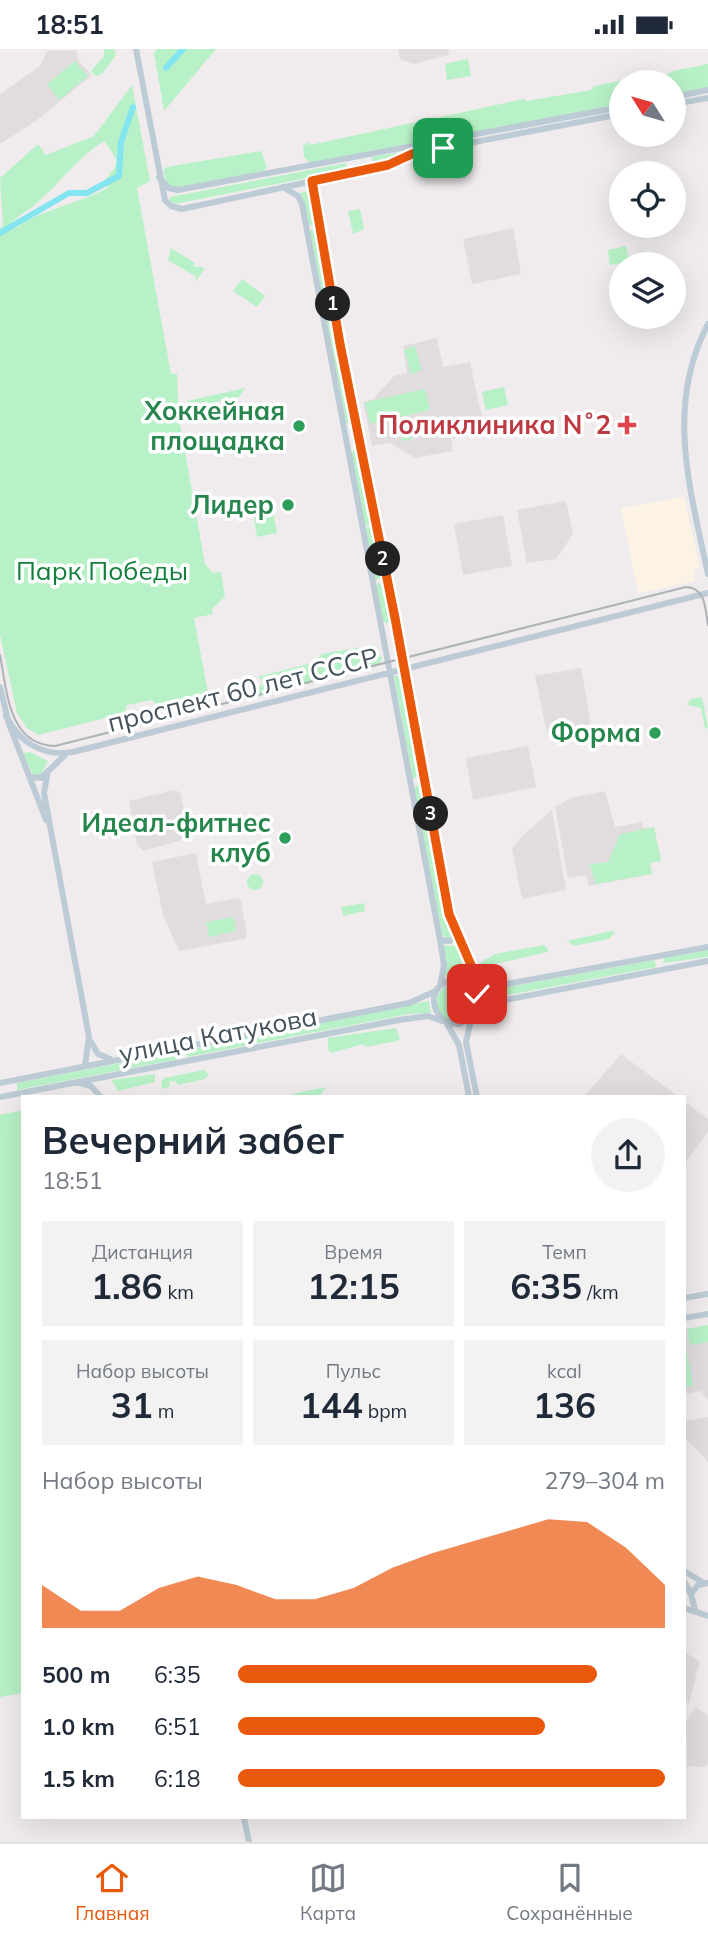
<!DOCTYPE html>
<html lang="ru">
<meta charset="utf-8">
<style>
:root{--surface:#fff;--page:#f2f2f3;--text:#1f2937;--muted:#747a83;--line:#e0e1e3;--accent:#ea580c}
body{margin:0;font-family:Mulish,sans-serif;background:var(--page);color:var(--text);height:100vh;display:flex;flex-direction:column;font-size:26px;white-space:nowrap}
*{box-sizing:border-box;margin:0}
p{font-size:23px;color:var(--muted)}
.icon{flex:none;width:38px;height:38px;fill:none;stroke:currentColor;stroke-width:2;stroke-linecap:round;stroke-linejoin:round}
.map{position:relative;flex:1;overflow:hidden}
.side{position:absolute;left:21px;top:1046px;width:665px;height:724px;display:flex;flex-direction:column;background:var(--surface);border-radius:0px;box-shadow:0 7px 28px #0002}
.side>*{flex:none}
.needle{width:46px;rotate:307deg}
.tools{position:absolute;left:609px;top:21px;display:grid;gap:14px}
.tools a{display:grid;place-items:center;width:77px;height:77px;border-radius:50%;background:var(--surface);box-shadow:0 7px 28px #0002;font-size:35px}
.pin{position:absolute;display:grid;place-items:center;width:60px;height:60px;color:#fff;margin:-30px;border-radius:14px;box-shadow:0 4px 10px #0006}
.km{position:absolute;width:35px;height:35px;margin:-18px;border-radius:50%;background:#222;color:#fff;font-size:19px;line-height:35px;text-align:center}
.round{display:grid;place-items:center;flex:none;width:74px;height:74px;border-radius:37px;background:var(--page)}
.summary{display:flex;align-items:center;justify-content:space-between;height:119px;padding:0 21px}
h1{font-size:38px;font-weight:700;line-height:52px}
.stats{display:grid;grid-template-columns:repeat(3,1fr);gap:10px;height:119px;padding:7px 21px}
.stats div{display:grid;align-content:center;border-radius:0px;background:var(--page);text-align:center}
.stats b{font-size:35px;font-weight:700}
.stats small{font-size:19px;font-weight:400}
.stats p{font-size:19px}
.chart{height:196px;padding:14px 21px}
.chart p{display:flex;justify-content:space-between}
.chart svg{width:100%;height:126px;margin-top:7px;fill:var(--accent);opacity:.7}
ul{padding:0 21px;list-style:none;font-size:23px}
li{display:grid;grid-template-columns:112px 84px 1fr;align-items:center;height:52px}
li i{height:18px;border-radius:9px;background:var(--accent)}
.status{display:flex;justify-content:space-between;align-items:center;height:49px;padding:0 35px;background:var(--surface);direction:ltr}
.status svg{height:19px;fill:currentColor}
.dock{display:flex;justify-content:space-around;align-items:center;height:98px;border-top:2px solid var(--line);background:var(--surface);font-size:19px;color:var(--muted)}
.dock a{display:grid;justify-items:center;gap:4px}
.dock .selected{color:var(--accent)}
.map>svg:first-child{display:block}
.commercial{fill:#fcf3e4}
.education{fill:#e1dddf}
.green{fill:#b8f1c7;fill-rule:evenodd}
.lines{fill:none;stroke-linecap:round;stroke-linejoin:round}
.river{stroke:#82e5f0;stroke-width:6}
.secondary{stroke:#bccbd5;stroke-width:6}
.tram{stroke:#aeb3b8;stroke-width:2}
.route-casing{stroke:#fff;stroke-width:14}
.route{stroke:#ea580c;stroke-width:9}
.health-dot{fill:#e0444e;stroke:#fff;stroke-width:2.5}
.leisure-dot{fill:#2e9e5b;stroke:#fff;stroke-width:2.5}
.labels{text-anchor:middle;stroke-width:7;stroke-linejoin:round;paint-order:stroke}
.leisure-label{font-size:26px;font-weight:bold;fill:#27864d;stroke:#fff;text-anchor:end}
.health-label{font-size:26px;font-weight:bold;fill:#be3a42;stroke:#fff;text-anchor:end}
.park-label{font-size:26px;fill:#127f3d;stroke:#fff}
.street-label{font-size:26px;fill:#44535b;stroke:#fff}
</style>
<div class="status"><b>18:51</b><svg viewBox="0 0 49 12"><path d="M0 12V9h3v3zM5 12V6h3v6zM10 12V3h3v9zM15 12V0h3v12zM26 1h20v11H26zM47 4h2v5h-2z"/></svg></div>
<div class="map">
<svg width="708" height="1793" viewBox="0 0 708 1793">
<rect width="100%" height="100%" fill="#f0eced"/>
<path class="commercial" d="M684,448L700,519L693,521L695,532L638,544L621,459Z"/>
<path class="education" d="M398,0H448L449,6L413,15L400,10Z
M47,2H76L79,13L92,26L36,72L0,95V45L40,17Z
M513,179L521,225L472,235L463,190Z
M437,289L443,318L470,313L483,373L457,379L458,388L451,390L453,402L415,409L390,394L372,397L363,353L373,350L394,327L407,324L403,297Z
M566,452L573,485L556,510L527,514L517,461Z
M503,466L512,517L463,526L454,475Z
M581,619L591,675L547,684L535,627Z
M528,697L536,738L473,751L466,709Z
M174,741L180,743L190,789L143,802L137,795L129,752Z
M605,742L615,778L642,773L643,779L654,778L661,812L650,814L652,825L589,837L586,826L568,829L555,758L571,749Z
M552,761L566,841L522,850L512,800L522,787Z
M196,804L206,855L238,849L241,852L247,887L244,890L179,902L163,866L152,813Z
M621,1005L679,1048H584Z
M684,1052L708,1070V1083L684,1116Z
M708,1276V1351L701,1342L684,1345V1281Z
M708,1368V1413L684,1388V1372Z
M684,1603L700,1612L689,1654L684,1653Z
M695,1658L708,1666V1716L704,1718L687,1717L686,1673Z"/>
<path class="green" d="M104,0H114L116,6L102,25L96,27L91,22L104,7Z
M157,0H216L164,62L154,4Z
M468,10L471,27L447,31L445,15Z
M75,12L88,27L59,51L47,35Z
M708,15V39L674,45V33H621V55L310,114L304,108L303,97L307,93L310,96L524,50L527,52L591,41L594,37L644,27L661,29L673,22Z
M132,36L150,132L137,139L171,325H177L179,369L205,515L213,524L221,523L225,548L212,560L213,565L194,569L208,644L157,656L152,651L127,656L125,664L38,686L27,679L17,664L0,586V180L3,176L0,129L38,95L46,106L94,87ZM104,92C118,112 122,112 105,131L108,139C86,150 59,158 39,166C27,170 20,179 5,183C12,169 27,163 38,153C61,133 77,109 104,92Z
M426,99L373,116L371,108Z
M261,102L267,118L264,122L173,139L167,136L163,121L167,118Z
M346,114L347,121L175,155L169,152L170,148Z
M308,142L317,175L308,177L299,144Z
M360,160L364,180L353,185L348,162Z
M313,180L317,184L353,369L349,374H346L310,182Z
M626,197L629,213L610,216L608,201Z
M171,199L195,214L193,217L205,219L196,232L195,227L168,211Z
M242,230L265,247L257,258L233,242Z
M415,297L422,321L411,325L404,301Z
M504,338L508,356L486,361L482,343Z
M245,339L239,348L189,359L187,352Z
M425,340L430,361L370,375L365,353Z
M408,370L412,390L402,392L398,372Z
M359,400L372,475L364,477L350,403Z
M273,464L277,484L257,488L254,468Z
M372,477L383,529L374,531L365,479Z
M378,534L385,537L392,571L387,575L383,572L376,537Z
M374,596L382,609L379,616L231,655L230,651L263,636L261,630L257,628L312,614L322,605Z
M400,626L421,729L417,727L413,731L394,627Z
M702,648L708,679L705,680L701,659L687,656L691,650Z
M30,703L48,712L40,728L33,726L24,707V704Z
M419,735L422,737L454,882L449,890L442,886L414,739Z
M654,778L661,812L650,814L652,825L595,835L590,815L608,813L620,785Z
M247 833a8 8 0 1 1 16 0a8 8 0 1 1-16 0Z
M364,854L365,862L343,867L341,858Z
M234,868L236,882L209,888L206,873Z
M612,882L615,883L609,890L574,897L567,892Z
M458,890L476,934L454,928L446,930L444,896L454,897Z
M544,896L548,900V903L485,917L480,914L495,905Z
M708,901V908L663,914L664,909Z
M655,911L656,918L492,949L480,954L481,940L491,941Z
M437 953a18 18 0 1 1 36 0a18 18 0 1 1-36 0Z
M429,952L431,964L409,965L187,1008L186,1001Z
M396,979L400,990L397,992L366,998L363,995L331,1004L328,1000V989Z
M177,1003L179,1010L17,1041V1034Z
M204,1021L209,1025L205,1030L178,1036L176,1032L169,1033L170,1038L162,1040L161,1032L164,1029Z
M155,1025V1033L118,1042L111,1031Z
M326,1038L319,1048H290L292,1045Z
M23,1061V1644L0,1648V1066Z
M708,1276V1293L690,1296L687,1280Z
M684,1287L693,1336L684,1338Z"/>
<g class="lines">
<path class="river" d="M166,19L183,0
M0,184L69,144H87L119,127L121,93L133,58"/>
<path class="secondary" d="M136,0L165,151
M674,48L708,41
M674,55L708,49
M159,128L168,139L178,141L621,58
M312,132L340,295L449,865L477,930V945
M283,138L298,147L302,155L440,891L444,916L440,937
M165,151L171,157L182,160L388,116L412,105L621,65
M708,275C665,357 690,440 708,525
M0,638L9,675L46,771
M6,667C20,694 43,708 73,703L708,544
M48,722L44,744L89,988L85,1017
M30,728L41,729L65,706
M440,891L450,892L458,885
M466,933L477,945L475,965L459,975C431,976 423,935 453,931C464,929 479,936 490,938L708,898
M476,964L500,952L708,912
M471,971L466,993L477,1048
M447,975L459,996L469,1048
M91,993L98,1005L110,1010
M0,1034L409,954L436,942
M80,1034L91,1037L101,1048
M0,1048L399,971L428,967L442,972
M684,1249L708,1245
M684,1269L708,1265
M684,1522L704,1534
M684,1532L691,1545
M684,1559L708,1567
M695,1561L691,1545L698,1536L708,1534
M244,1769L249,1793"/>
<path class="tram" d="M0,606C7,641 8,696 55,697L686,538C706,539 705,559 708,576"/>
</g>
<g class="lines">
<defs>
<path id="route" d="M443,99L412,105L388,116L312,132L340,295L395,569L449,865L477,930V945"/>
</defs>
<use href="#route" class="route-casing"/>
<use href="#route" class="route"/>
</g>
<path class="health-dot" d="M623.5 365.5h7v7h7v7h-7v7h-7v-7h-7v-7h7z"/>
<g class="leisure-dot">
<circle cx="299" cy="377" r="7"/>
<circle cx="288" cy="456" r="7"/>
<circle cx="655" cy="684" r="7"/>
<circle cx="285" cy="789" r="7"/>
</g>
<g class="labels">
<g class="leisure-label">
<text x="285" y="371">Хоккейная<tspan x="285" dy="30">площадка</tspan></text>
<text x="274" y="465">Лидер</text>
<text x="641" y="693">Форма</text>
<text x="271" y="783">Идеал-фитнес<tspan x="271" dy="30">клуб</tspan></text>
</g>
<g class="health-label">
<text x="611" y="385">Поликлиника N˚2</text>
</g>
<g class="park-label">
<text x="102" y="531">Парк Победы</text>
</g>
<g class="street-label">
<text transform="translate(243 641) rotate(-14)" y="9">проспект 60 лет СССР</text>
<text transform="translate(218 986) rotate(-11)" y="9">улица Катукова</text>
</g>
</g>
</svg>
<div class="tools">
<a><svg class="needle" viewBox="-14 -14 28 28"><path d="M0-13l5 13h-10z" fill="#e53935"/><path d="M0 13l5-13h-10z" fill="#747a83"/></svg></a>
<a><svg class="icon" aria-label="locate" viewBox="0 0 24 24"><circle cx="12" cy="12" r="6"/><path d="M12 2v4M12 18v4M2 12h4M18 12h4"/></svg></a>
<a><svg class="icon" aria-label="layers" viewBox="0 0 24 24"><path d="M12 4l9 5-9 5-9-5zM3 14l9 5 9-5"/></svg></a>
</div>
<div class="pin" style="left:443px;top:99px;background:#1e9e55"><svg class="icon" aria-label="arrive" viewBox="0 0 24 24"><path d="M6 21V4h12l-3 4 3 4H6"/></svg></div>
<div class="pin" style="left:477px;top:945px;background:#d93025"><svg class="icon" aria-label="check" viewBox="0 0 24 24"><path d="M5 12l5 5 9-10"/></svg></div>
<b class="km" style="left:333px;top:255px">1</b>
<b class="km" style="left:383px;top:510px">2</b>
<b class="km" style="left:431px;top:765px">3</b>
<section class="side">
<div class="summary"><div><h1>Вечерний забег</h1><p>18:51</p></div><a class="round"><svg class="icon" aria-label="share" viewBox="0 0 24 24"><path d="M12 15V3M7 8l5-5 5 5M5 13v7h14v-7"/></svg></a></div>
<div class="stats">
<div><p>Дистанция</p><b>1.86<small> km</small></b></div>
<div><p>Время</p><b>12:15</b></div>
<div><p>Темп</p><b>6:35<small> /km</small></b></div>
</div>
<div class="stats">
<div><p>Набор высоты</p><b>31<small> m</small></b></div>
<div><p>Пульс</p><b>144<small> bpm</small></b></div>
<div><p>kcal</p><b>136</b></div>
</div>
<div class="chart"><p><span>Набор высоты</span>279–304 m</p>
<svg viewBox="0 0 160 44" preserveAspectRatio="none"><path d="M0 44V29L10 38L20 38L30 30L40 26L50 29L60 34L70 34L80 30L90 23L100 18L110 14L120 10L130 6L140 7L150 16L160 29V44z"/></svg>
</div>
<ul>
<li><b>500 m</b>6:35<i style="width:84%"></i></li>
<li><b>1.0 km</b>6:51<i style="width:72%"></i></li>
<li><b>1.5 km</b>6:18<i style="width:100%"></i></li>
</ul>
</section>
</div>
<nav class="dock">
<a class="selected"><svg class="icon" aria-label="home" viewBox="0 0 24 24"><path d="M3 11l9-7 9 7M6 9v11h12V9"/></svg>Главная</a>
<a><svg class="icon" aria-label="map" viewBox="0 0 24 24"><path d="M3 6l6-2 6 2 6-2v14l-6 2-6-2-6 2zM9 4v14M15 6v14"/></svg>Карта</a>
<a><svg class="icon" aria-label="saved" viewBox="0 0 24 24"><path d="M7 4h10v16l-5-4-5 4z"/></svg>Сохранённые</a>
</nav>
